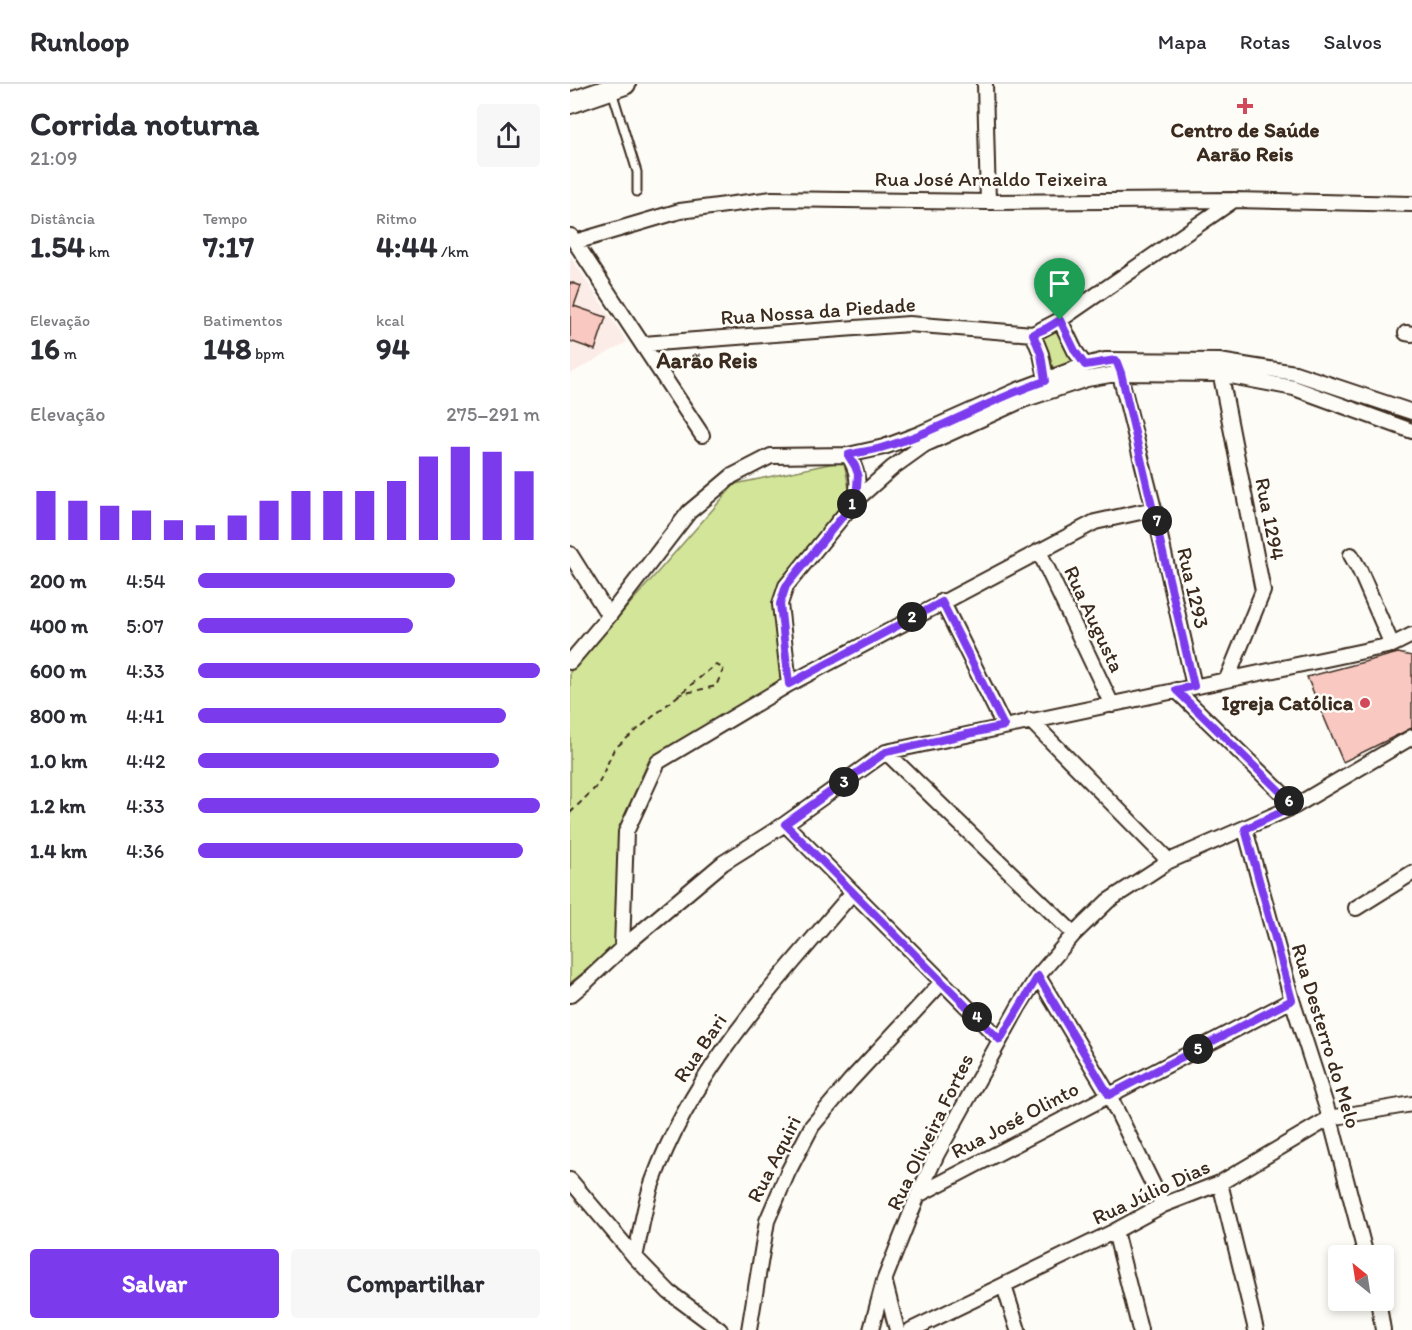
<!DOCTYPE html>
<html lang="pt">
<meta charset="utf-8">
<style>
:root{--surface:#fff;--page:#f7f7f7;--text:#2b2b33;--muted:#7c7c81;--line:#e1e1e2;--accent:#7c3aed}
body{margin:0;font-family:Itim,sans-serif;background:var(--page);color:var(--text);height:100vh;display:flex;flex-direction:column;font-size:22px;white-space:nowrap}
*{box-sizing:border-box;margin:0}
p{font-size:20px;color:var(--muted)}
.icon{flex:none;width:33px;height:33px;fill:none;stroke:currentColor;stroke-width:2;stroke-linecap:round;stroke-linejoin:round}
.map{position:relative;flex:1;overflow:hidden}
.sheet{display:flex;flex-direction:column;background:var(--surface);width:570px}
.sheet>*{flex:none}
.needle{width:39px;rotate:330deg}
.controls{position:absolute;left:758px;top:1161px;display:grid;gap:12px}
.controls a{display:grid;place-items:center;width:66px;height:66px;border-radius:6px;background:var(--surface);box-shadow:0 3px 9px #0003;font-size:30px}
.pin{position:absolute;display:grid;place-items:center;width:51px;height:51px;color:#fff;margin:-62px -26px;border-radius:50% 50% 50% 0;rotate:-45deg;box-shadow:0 0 6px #0007}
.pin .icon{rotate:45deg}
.km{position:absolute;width:30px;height:30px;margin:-15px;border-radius:50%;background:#222;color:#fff;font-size:16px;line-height:30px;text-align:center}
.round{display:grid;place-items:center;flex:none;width:63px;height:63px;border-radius:6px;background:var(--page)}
.head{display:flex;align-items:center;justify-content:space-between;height:102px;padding:0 30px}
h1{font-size:33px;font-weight:700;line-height:45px}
.metrics{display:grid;grid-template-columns:repeat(3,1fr);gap:9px;height:102px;padding:6px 30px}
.metrics div{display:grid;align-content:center}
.metrics b{font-size:30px;font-weight:700}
.metrics small{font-size:16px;font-weight:400}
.metrics p{font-size:16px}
.chart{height:168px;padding:12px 30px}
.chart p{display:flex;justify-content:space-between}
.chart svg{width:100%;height:108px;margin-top:6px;stroke:var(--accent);stroke-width:6}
.action{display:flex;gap:12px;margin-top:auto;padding:12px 30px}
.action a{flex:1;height:69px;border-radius:6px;background:var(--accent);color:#fff;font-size:24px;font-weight:700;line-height:69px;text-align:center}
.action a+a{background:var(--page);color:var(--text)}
ul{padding:0 30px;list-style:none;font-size:20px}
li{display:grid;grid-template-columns:96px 72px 1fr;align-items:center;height:45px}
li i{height:15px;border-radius:8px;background:var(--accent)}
header{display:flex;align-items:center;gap:36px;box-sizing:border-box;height:84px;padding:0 30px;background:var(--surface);border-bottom:2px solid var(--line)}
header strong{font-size:28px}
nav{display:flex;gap:33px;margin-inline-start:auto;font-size:21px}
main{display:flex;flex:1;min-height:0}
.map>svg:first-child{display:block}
.built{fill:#fcece7}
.green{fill:#d2e599;stroke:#86885c;stroke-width:1.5}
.building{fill:#f8c8c1;stroke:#3b2a1e;stroke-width:1.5}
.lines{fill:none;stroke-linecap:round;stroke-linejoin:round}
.lane-casing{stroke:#3b2a1e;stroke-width:11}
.street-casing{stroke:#3b2a1e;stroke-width:18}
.secondary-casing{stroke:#3b2a1e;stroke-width:24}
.path{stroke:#3b2a1e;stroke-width:2;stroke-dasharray:6 4.5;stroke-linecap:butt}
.lane{stroke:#fdfcf7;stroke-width:7}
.street{stroke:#fdfcf7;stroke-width:14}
.secondary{stroke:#fdfcf7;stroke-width:20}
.route-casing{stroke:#fff;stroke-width:12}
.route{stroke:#7c3aed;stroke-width:8}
.poi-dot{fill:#d1495b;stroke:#fdfcf7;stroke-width:2}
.labels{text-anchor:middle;stroke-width:5;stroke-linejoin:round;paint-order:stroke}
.poi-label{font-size:21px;font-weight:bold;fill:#3b2a1e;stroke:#fdfcf7}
.street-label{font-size:21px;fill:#3b2a1e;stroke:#fdfcf7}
.neighbourhood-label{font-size:22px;font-weight:bold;fill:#3b2a1e;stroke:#fdfcf7}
</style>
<header>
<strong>Runloop</strong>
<nav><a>Mapa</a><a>Rotas</a><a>Salvos</a></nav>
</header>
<main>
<section class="sheet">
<div class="head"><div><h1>Corrida noturna</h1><p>21:09</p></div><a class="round"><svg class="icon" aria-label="share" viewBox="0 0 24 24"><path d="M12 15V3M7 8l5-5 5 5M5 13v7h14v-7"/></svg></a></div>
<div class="metrics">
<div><p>Distância</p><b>1.54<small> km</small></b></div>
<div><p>Tempo</p><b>7:17</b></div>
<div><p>Ritmo</p><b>4:44<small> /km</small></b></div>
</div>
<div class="metrics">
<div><p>Elevação</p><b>16<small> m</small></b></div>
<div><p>Batimentos</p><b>148<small> bpm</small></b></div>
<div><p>kcal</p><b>94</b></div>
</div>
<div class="chart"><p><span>Elevação</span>275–291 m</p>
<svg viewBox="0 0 160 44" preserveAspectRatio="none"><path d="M5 44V24M15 44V28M25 44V30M35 44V32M45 44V36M55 44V38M65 44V34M75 44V28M85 44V24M95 44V24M105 44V24M115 44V20M125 44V10M135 44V6M145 44V8M155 44V16"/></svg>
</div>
<ul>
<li><b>200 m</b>4:54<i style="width:75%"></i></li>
<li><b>400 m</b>5:07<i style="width:63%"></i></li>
<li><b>600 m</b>4:33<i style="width:100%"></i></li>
<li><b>800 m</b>4:41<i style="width:90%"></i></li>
<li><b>1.0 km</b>4:42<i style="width:88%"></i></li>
<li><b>1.2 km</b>4:33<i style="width:100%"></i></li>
<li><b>1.4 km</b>4:36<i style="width:95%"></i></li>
</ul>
<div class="action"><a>Salvar</a><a>Compartilhar</a></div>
</section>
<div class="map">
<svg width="842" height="1246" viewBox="0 0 842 1246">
<rect width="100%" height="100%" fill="#fdfcf7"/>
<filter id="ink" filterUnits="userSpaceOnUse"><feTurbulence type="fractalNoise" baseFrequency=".0167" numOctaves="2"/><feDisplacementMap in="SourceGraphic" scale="12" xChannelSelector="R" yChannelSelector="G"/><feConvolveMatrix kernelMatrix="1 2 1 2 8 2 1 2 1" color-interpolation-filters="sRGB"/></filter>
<g filter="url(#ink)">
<path class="built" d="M0,172L57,258L0,290Z"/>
<path class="green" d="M482,239L507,281L485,287L464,244Z
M274,377L280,410L261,439L208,506L211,599L79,676L49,744L45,863L0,899V588L165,400Z"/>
<path class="building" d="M0,198L11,202L4,222L36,233L25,266L0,257Z
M828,569L842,572V644L773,678L737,593Z"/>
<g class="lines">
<defs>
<path id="lane" d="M42,7L67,88V108"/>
<path id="street" d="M415,0L418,118
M1,152L132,351
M5,158L110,127L202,115L418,118L664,116L842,120
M490,236L505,267L515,281
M836,249L842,250
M463,250L471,270L478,303
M73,260L339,240L463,250L490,236L664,116
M649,282L693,507L657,595
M548,283L584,425L624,602
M278,371C288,386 289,398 286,416
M469,467L542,621
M0,470L39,532
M781,471L790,487L822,561
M372,517L434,642
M0,578L39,532L119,428L162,392L201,372L278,371L314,363L349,350L448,306L515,281L535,276L649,277L725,289L842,328
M219,600L210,520L216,502L286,416L322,384L354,361L453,316L517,295L551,289L650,290L724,304L842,347
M606,606L725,722
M460,636L599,777
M316,668L504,850
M215,740L430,956
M675,745L722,916L760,1034L796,1172
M786,824L842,789
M52,864L56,748L88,678L219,600L525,438L584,425
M468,892L539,1011L593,1121
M0,911L18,896L52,864L153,779L215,740L316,668L822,561L842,551
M0,1096L65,1173L99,1208L150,1246
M650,1099L686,1246
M348,1111L722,916
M545,1147L570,1246
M65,1173C71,1148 74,1121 83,1097C124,984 207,898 283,808
M315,1199L327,1246
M434,1202L448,1246
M808,1216L813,1246
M179,1246L197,1137L218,1088L242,1042L280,997L372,898
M301,1246L314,1197L348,1111L367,1070L449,922L468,892L504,850L538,817L599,777L725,722L842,653
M341,1246L545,1147L593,1121L650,1099L760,1034L842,1020"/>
<path id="secondary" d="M0,19L55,0"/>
</defs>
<use href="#lane" class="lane-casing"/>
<use href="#street" class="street-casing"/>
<use href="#secondary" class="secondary-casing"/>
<path class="path" d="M0,729L28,701L44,665L145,581L154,584L146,602L107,611"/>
<use href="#lane" class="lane"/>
<use href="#street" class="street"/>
<use href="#secondary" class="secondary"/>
</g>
</g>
<g class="lines" filter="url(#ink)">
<defs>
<path id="route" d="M490,236L505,267L515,281L546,276L551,289L624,602L606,606L725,722L675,745L722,916L539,1011L468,892L430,956L215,740L316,668L434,642L372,518L219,600L210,520L216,502L286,416L288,390L285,382L278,371C290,368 302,367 314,363C370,347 420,315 475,297L471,270L463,250L477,244Z"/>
</defs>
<use href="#route" class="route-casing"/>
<use href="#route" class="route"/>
</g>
<g class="poi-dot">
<path d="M672 13h6v6h6v6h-6v6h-6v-6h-6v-6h6z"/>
<circle cx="795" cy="619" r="6"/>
</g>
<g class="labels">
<g class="poi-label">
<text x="675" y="53">Centro de Saúde<tspan x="675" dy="24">Aarão Reis</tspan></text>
<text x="783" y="626" text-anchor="end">Igreja Católica</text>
</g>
<g class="street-label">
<text x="421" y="102">Rua José Arnaldo Teixeira</text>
<text transform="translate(248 227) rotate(-4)" y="7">Rua Nossa da Piedade</text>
<text transform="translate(700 435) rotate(79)" y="7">Rua 1294</text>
<text transform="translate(623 504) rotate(77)" y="7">Rua 1293</text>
<text transform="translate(524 535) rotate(65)" y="7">Rua Augusta</text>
<text transform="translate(756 952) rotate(73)" y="7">Rua Desterro do Melo</text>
<text transform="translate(130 964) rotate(-56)" y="7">Rua Bari</text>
<text transform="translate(445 1036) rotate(-28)" y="7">Rua José Olinto</text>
<text transform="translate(360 1048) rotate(-64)" y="7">Rua Oliveira Fortes</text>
<text transform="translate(204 1075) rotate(-63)" y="7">Rua Aquiri</text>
<text transform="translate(581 1108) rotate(-25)" y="7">Rua Júlio Dias</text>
</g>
<g class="neighbourhood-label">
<text x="137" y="284">Aarão Reis</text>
</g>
</g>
</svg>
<div class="controls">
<a><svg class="needle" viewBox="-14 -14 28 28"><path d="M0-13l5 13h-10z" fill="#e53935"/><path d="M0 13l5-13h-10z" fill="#7c7c81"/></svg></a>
</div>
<div class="pin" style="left:490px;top:236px;background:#1e9e55"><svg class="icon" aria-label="arrive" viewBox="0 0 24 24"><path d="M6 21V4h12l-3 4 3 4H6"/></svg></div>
<b class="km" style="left:282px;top:420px">1</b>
<b class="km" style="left:342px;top:533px">2</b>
<b class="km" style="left:274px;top:698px">3</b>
<b class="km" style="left:407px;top:933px">4</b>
<b class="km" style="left:628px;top:965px">5</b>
<b class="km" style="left:719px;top:717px">6</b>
<b class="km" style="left:587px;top:437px">7</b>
</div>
</main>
